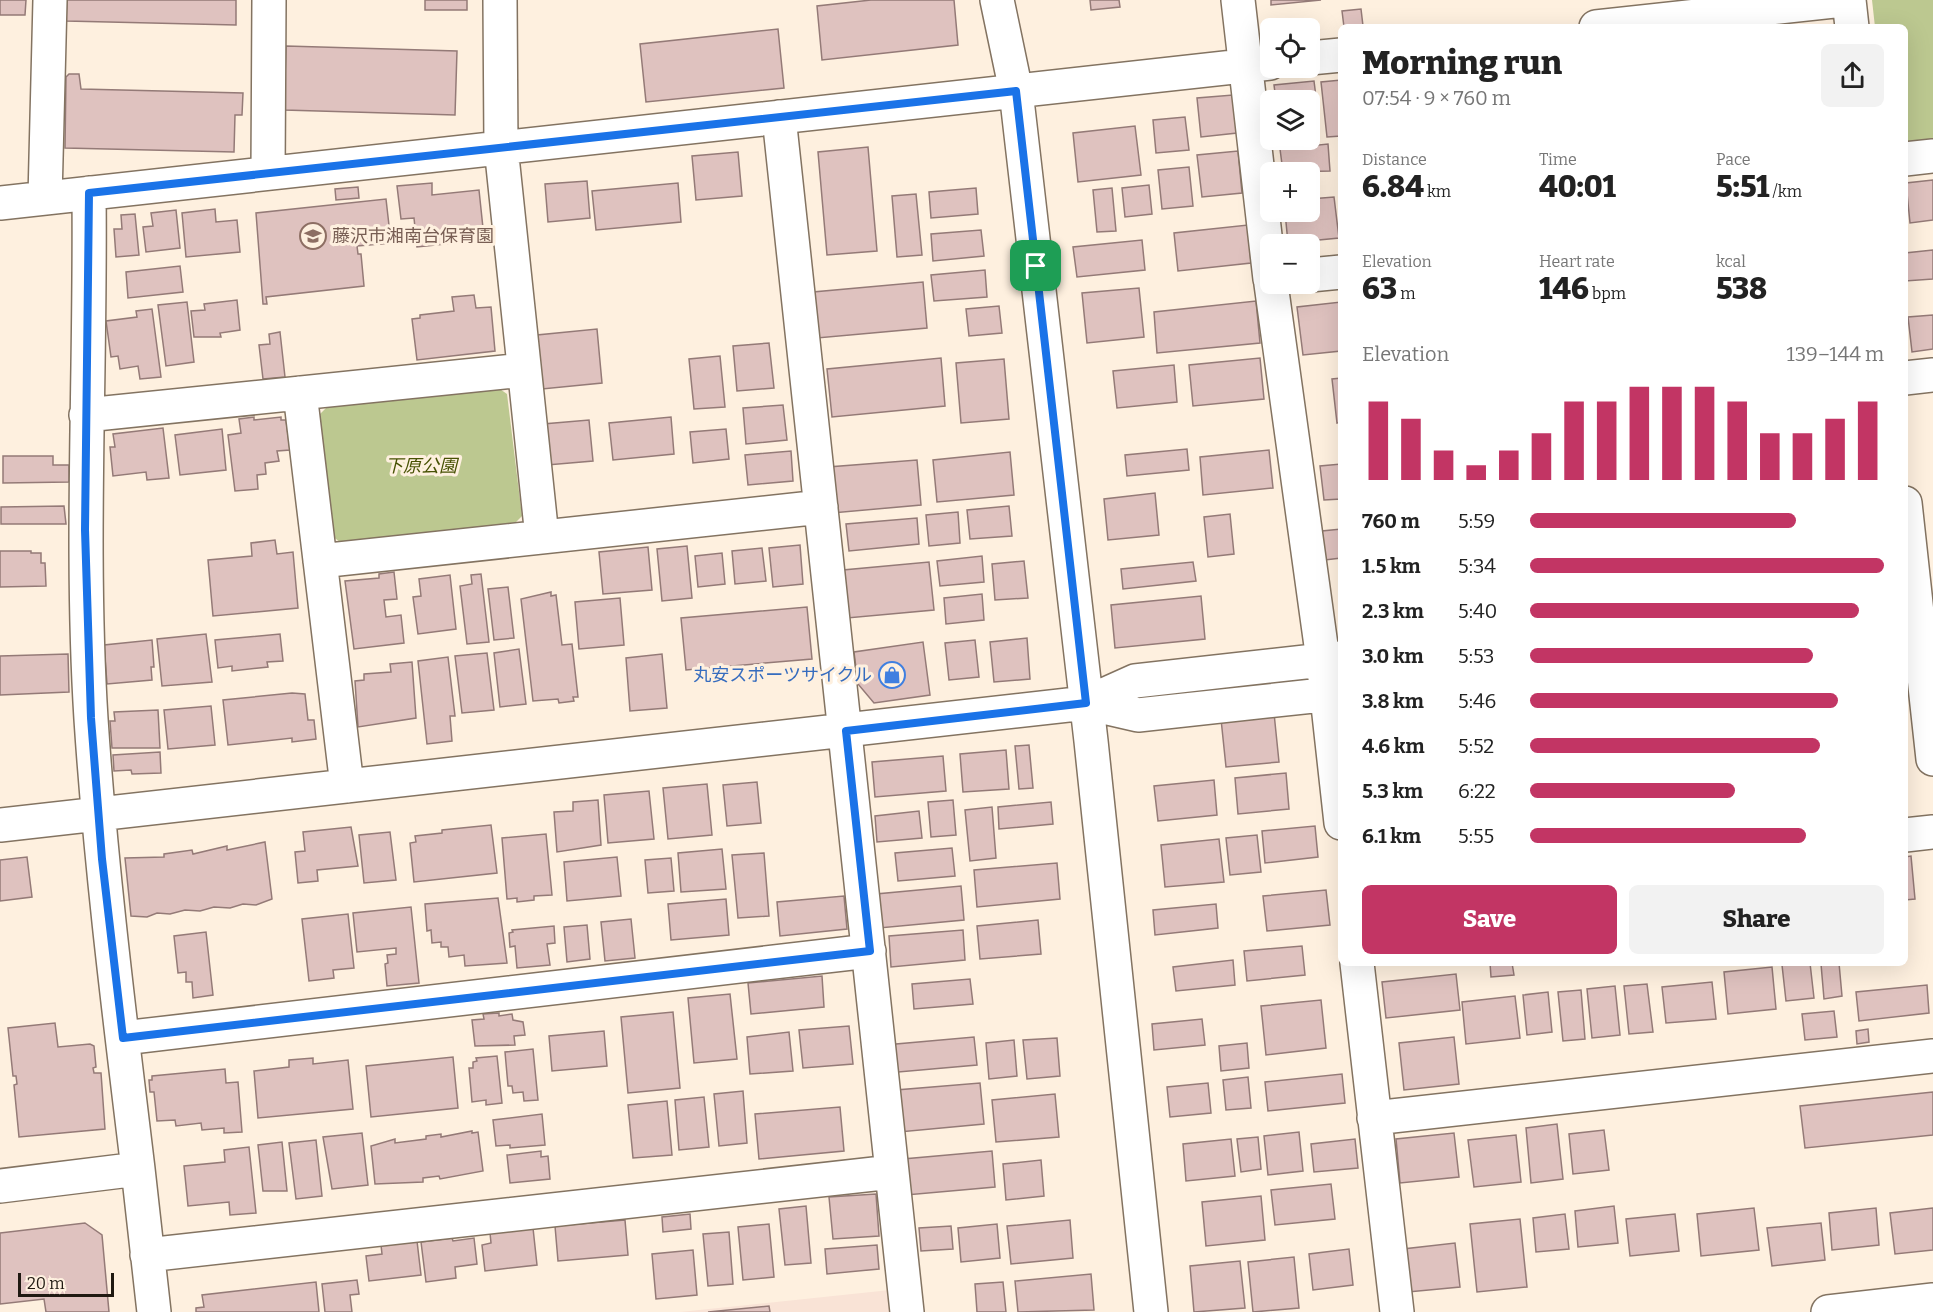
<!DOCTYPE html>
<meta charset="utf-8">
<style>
:root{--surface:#fff;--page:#f2f2f2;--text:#222;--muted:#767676;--accent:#c23564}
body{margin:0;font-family:Bitter,"Noto Sans JP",serif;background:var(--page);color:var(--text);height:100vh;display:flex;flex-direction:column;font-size:22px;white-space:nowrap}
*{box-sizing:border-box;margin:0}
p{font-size:20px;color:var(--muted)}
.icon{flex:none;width:33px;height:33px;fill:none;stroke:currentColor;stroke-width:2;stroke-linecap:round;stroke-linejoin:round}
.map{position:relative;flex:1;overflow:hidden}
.panel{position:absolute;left:1338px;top:24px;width:570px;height:942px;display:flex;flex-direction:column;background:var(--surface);border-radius:9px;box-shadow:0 6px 24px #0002}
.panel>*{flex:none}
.fabs{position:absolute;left:1260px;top:18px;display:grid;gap:12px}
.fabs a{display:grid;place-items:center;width:60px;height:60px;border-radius:9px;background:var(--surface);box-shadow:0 6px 24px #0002;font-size:30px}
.scale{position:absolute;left:18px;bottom:15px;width:96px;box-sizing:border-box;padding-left:6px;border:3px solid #1f1911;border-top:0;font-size:16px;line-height:21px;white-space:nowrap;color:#1f1911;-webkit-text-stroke:4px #fef0df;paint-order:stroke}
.pin{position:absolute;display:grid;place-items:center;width:51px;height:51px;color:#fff;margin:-26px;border-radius:12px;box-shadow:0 3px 9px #0006}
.round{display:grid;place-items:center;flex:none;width:63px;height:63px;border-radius:9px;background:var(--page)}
.summary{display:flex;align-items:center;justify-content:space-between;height:102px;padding:0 24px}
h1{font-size:33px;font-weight:800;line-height:45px}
.metrics{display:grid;grid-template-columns:repeat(3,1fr);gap:9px;height:102px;padding:6px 24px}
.metrics div{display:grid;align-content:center}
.metrics b{font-size:30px;font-weight:800}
.metrics small{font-size:16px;font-weight:400}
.metrics p{font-size:16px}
.chart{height:168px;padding:12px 24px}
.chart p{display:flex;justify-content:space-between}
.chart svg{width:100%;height:108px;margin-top:6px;stroke:var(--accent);stroke-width:6}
.button{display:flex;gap:12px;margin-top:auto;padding:12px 24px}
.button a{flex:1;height:69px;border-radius:9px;background:var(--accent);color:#fff;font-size:24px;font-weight:800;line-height:69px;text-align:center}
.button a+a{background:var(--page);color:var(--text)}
ul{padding:0 24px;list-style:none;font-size:20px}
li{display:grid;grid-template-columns:96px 72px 1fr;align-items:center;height:45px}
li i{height:15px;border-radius:8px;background:var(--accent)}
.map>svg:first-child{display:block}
.commercial{fill:#f9e3d6}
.green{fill:#bcc890}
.building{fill:#dfc2bf;stroke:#947a77;stroke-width:1.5}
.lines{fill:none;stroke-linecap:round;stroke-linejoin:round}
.minor-casing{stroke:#837361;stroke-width:36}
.minor{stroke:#fff;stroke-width:33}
.route-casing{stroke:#fff;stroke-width:12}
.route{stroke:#1a73e8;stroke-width:8}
.labels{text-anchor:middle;stroke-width:6;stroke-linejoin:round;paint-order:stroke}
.education-label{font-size:18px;fill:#785e54;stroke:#fef0df;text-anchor:start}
.park-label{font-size:18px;font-style:italic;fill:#485204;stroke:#fef0df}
.shop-label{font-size:18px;fill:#366cbe;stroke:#fef0df;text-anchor:end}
</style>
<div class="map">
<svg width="1933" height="1312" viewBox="0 0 1933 1312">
<rect width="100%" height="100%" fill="#fef0df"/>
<path class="commercial" d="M890,1290L893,1312H680Z"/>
<path class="green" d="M1872,0H1933V141L1905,144V27H1875Z
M497,387L507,394L522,516L513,525L344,545L332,536L319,415L328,406Z"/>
<path class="building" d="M0,0H26L25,15H0Z
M67,0H236V25L66,21Z
M425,0H467V10H425Z
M871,0H954L958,45L822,60L817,6Z
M1090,0H1119L1120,7L1091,10Z
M1271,0H1321L1271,5Z
M1361,9L1363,26L1344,27L1342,11Z
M778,29L784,88L646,102L640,44Z
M286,46L457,51L455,115L284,110Z
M69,74H79L81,89L243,93L242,115H235L234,152L65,148L66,77Z
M1341,80V136L1327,137L1321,82Z
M1314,81L1319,121L1310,122V100H1276L1274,85Z
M1233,95L1237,133L1201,137L1197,98Z
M1185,117L1189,150L1156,153L1153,120Z
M1135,126L1141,175L1078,182L1073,133Z
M1328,144L1330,171L1283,172L1280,149Z
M868,147L877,251L827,255L818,152Z
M1238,151L1242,193L1202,197L1197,155Z
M738,152L742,196L696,200L692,156Z
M1189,167L1193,206L1162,209L1158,170Z
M1933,180V220L1910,223L1906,183Z
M587,181L590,218L548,222L545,184Z
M432,183V195L479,190L483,228L453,232L454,243L417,247L414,218L401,219L397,186Z
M678,183L681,222L596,230L592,191Z
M1149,185L1152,214L1125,217L1122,188Z
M358,187L359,198L336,200L335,189Z
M976,188L978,214L931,218L929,192Z
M1112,188L1116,231L1097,232L1093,190Z
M916,194L922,255L897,257L892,196Z
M1334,197L1339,238L1288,243L1285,212H1310V199Z
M386,199L391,243L357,246L358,254H361L364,286L266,297L267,304H263L256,213Z
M215,209L216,222L237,220L240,252L186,257L182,213Z
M176,210L180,248L146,252L143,227L153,226L151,213Z
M135,214L139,255L116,257L114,229H122L121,215Z
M1248,225L1251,263L1178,271L1174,233Z
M981,230L984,256L933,261L931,234Z
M1142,240L1145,270L1077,277L1073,247Z
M1933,250V279L1905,281V253Z
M180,266L183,292L128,298L126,272Z
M985,270L987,297L934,301L931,275Z
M923,282L927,328L817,338L813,292Z
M1139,288L1144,337L1087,343L1082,293Z
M474,295L476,308L491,307L495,351L417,360L412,319L420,318V315L454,311L452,297Z
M237,300L240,330L220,333L221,337H194L191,311L205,310L204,304Z
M1256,301L1260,343L1157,353L1154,312Z
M187,302L194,362L166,366L158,305Z
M1341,302V351L1303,355L1297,307Z
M999,306L1002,333L969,336L966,309Z
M152,309L161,377L140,379L138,366L120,369L118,356L111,357L106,321L137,317L136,311Z
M1933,315V349L1912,352L1908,317Z
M597,329L602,383L542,389L537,335Z
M280,332L285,377L263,379L259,345L270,344L269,334Z
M769,343L774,388L737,391L733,346Z
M720,356L725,407L694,409L689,359Z
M941,358L945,406L832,417L827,369Z
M1260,358L1264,399L1193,406L1189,365Z
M1004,359L1009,419L961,423L956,363Z
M1174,365L1177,402L1117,408L1113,371Z
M1341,378V422L1337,423L1332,379Z
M783,405L787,440L746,444L743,408Z
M254,417V420L281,417V420H286L290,450L277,451L279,461L265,463L266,474L257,475L258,489L235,491L228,435L241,433L239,419Z
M671,417L674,454L613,460L609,423Z
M589,420L593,461L547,465L543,424Z
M163,428L169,478L147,480L146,472L113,476L110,447H115L113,434Z
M222,429L226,470L180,475L175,435Z
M726,429L729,459L693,463L690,432Z
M1187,449L1189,470L1127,476L1125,455Z
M1269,450L1273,488L1203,495L1200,457Z
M791,451L793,481L748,485L745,455Z
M1010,452L1014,495L937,502L933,460Z
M3,456H53V465H69V482L3,483Z
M917,460L921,505L832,513L828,467Z
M1341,464V499L1324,500L1320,466Z
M1155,493L1159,535L1108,540L1104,499Z
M64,506L66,524H1V507Z
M1009,506L1012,536L970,539L967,510Z
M958,512L960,543L929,546L926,515Z
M1230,514L1234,554L1208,557L1204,517Z
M917,518L919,544L849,551L846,524Z
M1341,529V558L1325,560L1322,531Z
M275,540L277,554L293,552L298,608L213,616L208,560L252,556L251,543Z
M800,545L803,584L773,587L769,548Z
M687,546L692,598L662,601L657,549Z
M648,547L652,590L603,594L599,552Z
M762,548L766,581L735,584L732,551Z
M0,551H31V553H41V563H45L46,586L0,587Z
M722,553L725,584L698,587L695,556Z
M982,556L984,582L940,586L937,561Z
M1024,561L1028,598L995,600L992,564Z
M929,562L934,610L847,618L843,570Z
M1193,562L1196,581L1123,589L1121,569Z
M394,572L397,599L384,600L386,617L401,615L404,643L354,649L345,581L379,578V574Z
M481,574L489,642L467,644L460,586L472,584L471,575Z
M450,575L456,629L418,634L413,597L421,596L419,579Z
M508,587L514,638L494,640L488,589Z
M551,592V596L556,595L562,645L572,644L578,697H573L574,701L559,703L558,699L533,701L521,599Z
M982,594L984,620L946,624L944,598Z
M1201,596L1205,639L1115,648L1111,605Z
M620,598L624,645L579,649L575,602Z
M807,607L812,659L686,670L681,618Z
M206,634L212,682L162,686L157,639Z
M280,634L283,661L267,662L268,667L232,671V666L218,668L215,640Z
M1027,638L1030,679L994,682L990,642Z
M152,640L154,667H151L152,680L107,684L104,645Z
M975,640L979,677L949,680L945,643Z
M923,642L930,695L874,703L858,684L854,652Z
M519,649L526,704L500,707L494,653Z
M487,653L494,710L462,713L455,656Z
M68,654L69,692L0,695V656Z
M662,654L667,708L630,711L626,658Z
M448,657L455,716H450L452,741L427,744L418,661Z
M412,662L416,718L358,727L355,681L364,680V674L391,672L390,664Z
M292,693L305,694L308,720H314L316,739L292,742V738L228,745L223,700Z
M211,706L215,745L168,749L164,710Z
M158,710L160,748H112L110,721H115L114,712Z
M1274,713L1279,762L1226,767L1221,719Z
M1029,745L1033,788L1019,789L1015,746Z
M1006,750L1009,789L963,792L960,754Z
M160,752L161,773L132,774L131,770L114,771L113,755Z
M943,756L946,791L875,797L872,762Z
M1286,773L1289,809L1238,814L1235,778Z
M1214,780L1217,815L1158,821L1154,786Z
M757,782L761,823L727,826L723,785Z
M707,784L712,835L668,839L663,788Z
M649,791L654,839L608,843L604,795Z
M598,800L601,845L557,852L554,812L573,811V802Z
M953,800L956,835L931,837L928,802Z
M1051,802L1053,824L999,829L998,807Z
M992,807L996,858L970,861L965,810Z
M919,811L922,838L877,842L875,816Z
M491,825L497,873L414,882L410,843L416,842L415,836L442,833V830Z
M1315,826L1318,857L1265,863L1262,831Z
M351,827L358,866L317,870L318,881L298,883L295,852L305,851L303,832Z
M390,832L396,880L364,883L359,835Z
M546,834L552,895L534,896V900L517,902V898L507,899L502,838Z
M1257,835L1261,872L1230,875L1226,838Z
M1219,839L1224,882L1165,887L1161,845Z
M265,842L272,899L256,905L243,904L230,908L214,907L200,911L185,910L170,914L157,913L147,917L131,916L125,858L164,857V854L192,850L193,854L227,846V850Z
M952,848L955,876L898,881L895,853Z
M722,849L726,889L681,892L678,853Z
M764,853L769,916L738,918L732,855Z
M1911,856L1915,899L1905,900V857Z
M27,857L32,897L0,901V860Z
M617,857L621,896L567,901L564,862Z
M671,858L674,891L648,893L645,860Z
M1057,863L1060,899L977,907L974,870Z
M961,886L964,920L879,928L876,894Z
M1326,890L1330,925L1267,931L1263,896Z
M844,896L847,929L780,936L777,902Z
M498,898L507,963L465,966L464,955L449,957L448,947H441V942L432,943L431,930L427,931L425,904Z
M726,899L729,935L671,940L668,904Z
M1216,904L1218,928L1155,935L1153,910Z
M411,907L419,983L387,986L385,964L388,963L387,955L396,954V948L357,952L353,913Z
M348,914L354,968L333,970L334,978L309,981L302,919Z
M631,919L635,958L605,961L601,922Z
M1038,920L1041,954L980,959L977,926Z
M587,925L590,959L567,962L564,927Z
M554,926L555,943L547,944L550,965L517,968L515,946L510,947L509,933L513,932L512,930Z
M963,930L965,960L891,967L889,936Z
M206,932L213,995L193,998L192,982H186V972L178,973L174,936Z
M1302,946L1305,975L1247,981L1244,951Z
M1233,960L1235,985L1176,991L1173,967Z
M1490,963H1512L1514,975L1491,977Z
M1810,963L1814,998L1786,1001L1782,965Z
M1839,963L1842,996L1824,999L1821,964Z
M1772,967L1776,1009L1728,1014L1724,972Z
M1456,974L1460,1010L1386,1018L1382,982Z
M822,976L824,1007L751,1014L748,983Z
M970,979L973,1004L914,1009L912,984Z
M1712,982L1716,1019L1666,1023L1662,987Z
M1647,984L1653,1032L1629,1034L1624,986Z
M1927,985L1929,1013L1859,1021L1856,992Z
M1615,986L1620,1035L1592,1038L1587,989Z
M1581,990L1585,1039L1563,1041L1558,992Z
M1548,992L1552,1032L1527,1035L1523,995Z
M730,994L737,1059L694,1063L688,998Z
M1515,996L1520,1038L1466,1044L1462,1002Z
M1321,1000L1326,1048L1266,1055L1261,1006Z
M1834,1011L1837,1037L1805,1040L1802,1014Z
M673,1012L680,1088L628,1093L621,1017Z
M499,1013V1016L512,1014L513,1020L523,1022L525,1035L514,1036L515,1045L475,1046L472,1020L484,1019L483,1014Z
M1202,1019L1205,1045L1154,1050L1152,1024Z
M55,1023L58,1047L90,1044L94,1046L96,1067L93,1068L94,1073H101L105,1129L19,1137L14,1085L17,1084L16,1076H13L8,1028Z
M849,1026L853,1064L803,1068L799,1030Z
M1868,1029L1869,1042L1857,1044L1856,1031Z
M604,1031L607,1066L552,1071L549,1036Z
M789,1032L793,1071L750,1074L747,1037Z
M974,1037L977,1065L887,1073L885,1045Z
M1454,1037L1459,1084L1404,1090L1399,1043Z
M1057,1038L1060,1076L1027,1079L1023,1040Z
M1014,1040L1017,1076L989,1079L986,1043Z
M1247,1043L1249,1068L1221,1071L1219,1046Z
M533,1049L538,1100L524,1101L523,1092L513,1093L512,1086H508L505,1052Z
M497,1056L502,1103L486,1105V1100L472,1102L469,1068H473V1062L477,1061L476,1058Z
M453,1057L458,1108L371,1117L366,1066Z
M313,1058V1064L348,1060L353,1109L258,1118L254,1071L289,1067V1060Z
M225,1069L226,1083L238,1082L242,1132L224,1133V1128L202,1130L201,1123L176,1126L175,1120L157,1121L154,1092H150L149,1080H152V1076Z
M1342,1074L1345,1103L1268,1111L1265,1082Z
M1248,1077L1251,1108L1226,1110L1223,1080Z
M980,1083L984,1124L899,1132L896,1090Z
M1208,1083L1211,1113L1170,1117L1167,1087Z
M743,1091L747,1143L719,1146L714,1094Z
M1933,1092V1135L1805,1148L1800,1106Z
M1055,1094L1059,1137L996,1142L992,1100Z
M704,1097L709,1147L679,1150L675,1100Z
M667,1101L672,1155L633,1158L628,1105Z
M840,1107L844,1151L759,1159L755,1114Z
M542,1114L545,1145L510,1148V1145L496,1146L493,1120Z
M1557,1124L1563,1179L1531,1183L1526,1128Z
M1604,1130L1609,1170L1573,1174L1569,1134Z
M472,1131V1133L478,1132L483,1171L440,1179L439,1176L423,1178V1182L375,1184L371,1146L395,1139V1143L426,1139V1136L441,1134V1137Z
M1299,1132L1303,1171L1268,1175L1264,1136Z
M362,1133L368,1185L332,1189L323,1137Z
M1454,1133L1459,1177L1400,1183L1396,1139Z
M1516,1135L1521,1182L1474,1187L1468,1140Z
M1258,1137L1261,1169L1241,1172L1237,1139Z
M1231,1139L1235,1176L1186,1181L1183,1144Z
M1355,1139L1358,1168L1314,1172L1311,1144Z
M316,1140L322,1196L296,1199L289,1143Z
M282,1142L287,1191H263L258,1145Z
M249,1147L256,1213L230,1215L229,1202L188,1206L184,1166L225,1162L224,1150Z
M541,1151V1157L548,1156L550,1179L510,1183L507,1155Z
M992,1151L995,1187L906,1195L903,1159Z
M1041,1160L1044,1196L1006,1200L1003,1164Z
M1331,1184L1335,1219L1275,1225L1271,1190Z
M876,1194L879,1236L833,1239L829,1197Z
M1261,1196L1265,1240L1206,1246L1202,1202Z
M806,1206L811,1263L785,1265L779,1209Z
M1614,1206L1618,1243L1578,1247L1575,1211Z
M1754,1208L1759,1250L1701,1256L1697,1214Z
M1876,1208L1879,1245L1832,1250L1829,1213Z
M1933,1208V1250L1895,1254L1890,1213Z
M690,1214L691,1229L663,1232L662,1217Z
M1565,1214L1569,1249L1536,1252L1533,1218Z
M1675,1214L1679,1251L1630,1256L1626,1219Z
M1520,1219L1527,1287L1477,1292L1470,1224Z
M625,1220L628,1255L558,1261L555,1226Z
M1070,1220L1073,1258L1011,1264L1007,1226Z
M85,1223L102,1235L109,1312H46L44,1299L0,1304V1233Z
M1821,1223L1825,1260L1772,1266L1767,1228Z
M769,1224L774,1277L743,1280L738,1227Z
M997,1224L1000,1258L961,1262L958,1228Z
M951,1226L953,1249L921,1251L919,1228Z
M533,1228L537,1265L485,1271L482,1245L491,1243L490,1233Z
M729,1232L733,1284L708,1286L703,1234Z
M452,1238L453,1241L474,1238L477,1264L455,1267L456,1278L426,1282L421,1242Z
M417,1241L421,1275L369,1281L366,1256L382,1254L381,1245Z
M1455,1243L1460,1287L1408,1292L1403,1249Z
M877,1245L879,1269L827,1274L825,1249Z
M1349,1249L1353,1285L1313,1290L1309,1254Z
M693,1250L697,1295L656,1299L652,1254Z
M1294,1257L1299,1308L1253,1312L1248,1262Z
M1240,1261L1245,1308L1194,1312L1190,1266Z
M1091,1274L1094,1310L1018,1312L1015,1281Z
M357,1280L359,1294L350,1295L352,1312H325L322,1284Z
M316,1282L319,1312H196V1308L204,1307L202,1295Z
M1003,1282L1006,1312H977L975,1284Z
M769,1306L770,1312H708Z"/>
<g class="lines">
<defs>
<path id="minor" d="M500,0L501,147L542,537
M997,0L1016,91L1091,741L1151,1312
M1238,0L1270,279
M1849,0L1852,27
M1596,27L1843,0
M1310,58L1341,55
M779,117L907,1312
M1905,159L1933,156
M268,173L269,0
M89,193C91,369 80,544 91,719C101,870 120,1020 138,1169
M45,198L50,0
M0,203L1270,63
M1310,275L1341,272
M1271,284L1323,660L1341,823
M1905,378L1933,375
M300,393L347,786
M86,415L524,370
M1905,503L1933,759
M320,561L821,507
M1086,703L1138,715L1341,693
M0,825L1086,703L1135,681L1341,658
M1905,835L1933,832
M1357,963L1397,1312
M123,1038L869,951
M1374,1118L1933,1056
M0,1186L138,1169L154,1312
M147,1255L892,1172
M1828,1312L1933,1300"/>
</defs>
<use href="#minor" class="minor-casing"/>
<use href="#minor" class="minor"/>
</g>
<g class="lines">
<defs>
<path id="route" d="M1016,91L1086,703L846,731L870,951L123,1038L102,859L91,718L85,530L89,193Z"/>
</defs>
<use href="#route" class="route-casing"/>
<use href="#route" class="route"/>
</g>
<defs>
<symbol id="school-ring" viewBox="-11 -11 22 22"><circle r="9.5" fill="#fef0df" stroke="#8d6e63" stroke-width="1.5"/><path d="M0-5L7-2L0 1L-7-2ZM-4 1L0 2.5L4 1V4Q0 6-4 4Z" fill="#8d6e63"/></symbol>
<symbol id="shop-ring" viewBox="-11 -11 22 22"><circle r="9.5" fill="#fef0df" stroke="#3f7fe0" stroke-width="1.5"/><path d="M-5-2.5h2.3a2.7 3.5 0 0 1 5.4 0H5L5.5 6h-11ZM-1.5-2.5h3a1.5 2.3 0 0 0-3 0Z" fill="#3f7fe0"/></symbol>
</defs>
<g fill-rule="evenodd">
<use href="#school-ring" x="298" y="221" width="30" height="30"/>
<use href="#shop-ring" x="877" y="660" width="30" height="30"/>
</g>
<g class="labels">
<g class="education-label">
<text x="332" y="242">藤沢市湘南台保育園</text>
</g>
<g class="park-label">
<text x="421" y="472">下原公園</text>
</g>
<g class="shop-label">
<text x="872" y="681">丸安スポーツサイクル</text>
</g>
</g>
</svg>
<div class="fabs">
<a><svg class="icon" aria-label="locate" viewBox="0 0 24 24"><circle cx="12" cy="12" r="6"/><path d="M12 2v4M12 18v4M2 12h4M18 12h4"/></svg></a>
<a><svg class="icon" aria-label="layers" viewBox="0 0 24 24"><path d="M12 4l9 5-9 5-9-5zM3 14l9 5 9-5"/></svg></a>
<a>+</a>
<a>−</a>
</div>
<div class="scale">20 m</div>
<div class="pin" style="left:1036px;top:266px;background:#1e9e55"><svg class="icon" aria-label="arrive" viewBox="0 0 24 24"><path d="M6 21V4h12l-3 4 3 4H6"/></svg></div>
<section class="panel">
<div class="summary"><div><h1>Morning run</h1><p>07:54 · 9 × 760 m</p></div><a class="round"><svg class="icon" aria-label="share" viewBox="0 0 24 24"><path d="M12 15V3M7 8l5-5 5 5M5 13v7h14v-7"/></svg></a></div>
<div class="metrics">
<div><p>Distance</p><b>6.84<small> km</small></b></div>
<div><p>Time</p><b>40:01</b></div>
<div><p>Pace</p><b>5:51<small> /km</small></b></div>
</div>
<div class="metrics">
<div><p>Elevation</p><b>63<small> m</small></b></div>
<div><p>Heart rate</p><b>146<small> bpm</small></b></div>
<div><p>kcal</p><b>538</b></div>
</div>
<div class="chart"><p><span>Elevation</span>139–144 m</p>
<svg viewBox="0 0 160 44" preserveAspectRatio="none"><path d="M5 44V12M15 44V19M25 44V32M35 44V38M45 44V32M55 44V25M65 44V12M75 44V12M85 44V6M95 44V6M105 44V6M115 44V12M125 44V25M135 44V25M145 44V19M155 44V12"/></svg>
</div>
<ul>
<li><b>760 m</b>5:59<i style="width:75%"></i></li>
<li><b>1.5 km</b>5:34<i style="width:100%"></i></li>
<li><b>2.3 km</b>5:40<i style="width:93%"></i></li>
<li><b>3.0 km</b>5:53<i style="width:80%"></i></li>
<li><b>3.8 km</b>5:46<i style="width:87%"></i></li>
<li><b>4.6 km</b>5:52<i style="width:82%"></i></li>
<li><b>5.3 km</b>6:22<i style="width:58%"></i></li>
<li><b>6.1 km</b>5:55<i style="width:78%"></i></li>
</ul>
<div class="button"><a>Save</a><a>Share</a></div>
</section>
</div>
